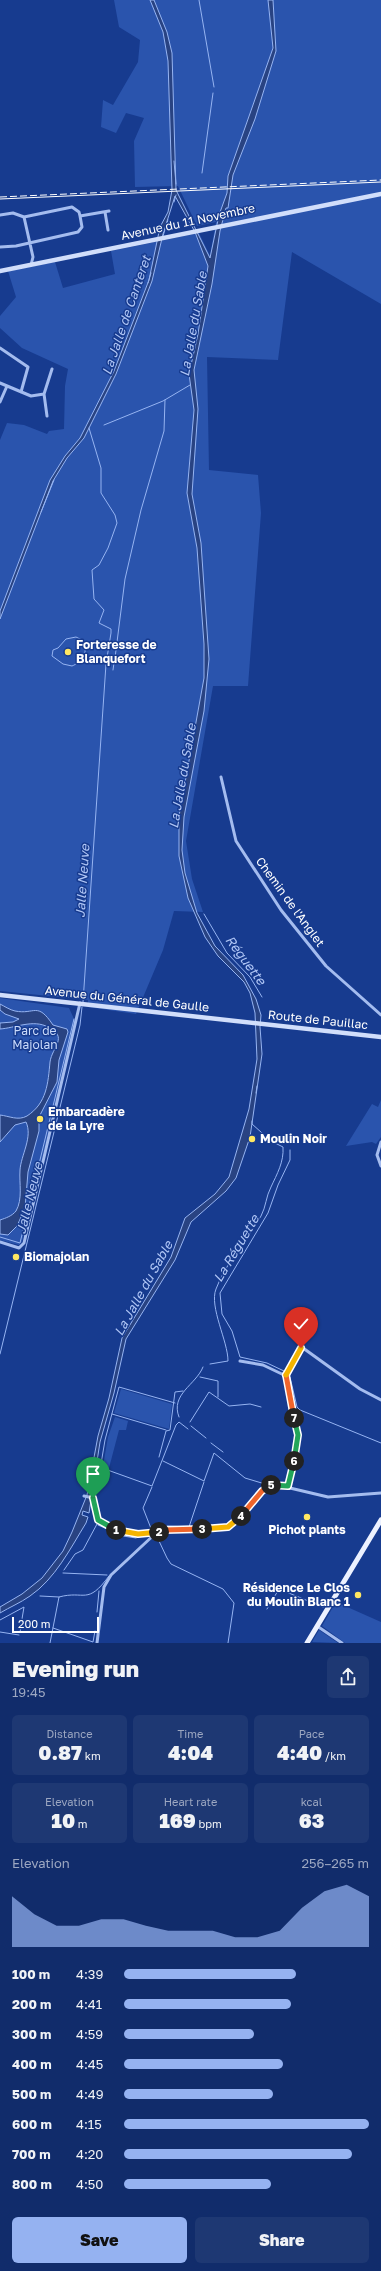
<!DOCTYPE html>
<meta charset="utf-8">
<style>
:root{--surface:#112c6b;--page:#1e3873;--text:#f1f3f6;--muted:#9ca7c1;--accent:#95b2f1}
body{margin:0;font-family:"Golos Text",sans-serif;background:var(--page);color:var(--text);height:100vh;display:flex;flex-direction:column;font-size:15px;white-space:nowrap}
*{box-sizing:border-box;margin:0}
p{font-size:13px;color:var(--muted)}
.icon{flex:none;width:22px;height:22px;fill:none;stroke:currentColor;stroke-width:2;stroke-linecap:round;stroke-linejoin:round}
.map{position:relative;height:1643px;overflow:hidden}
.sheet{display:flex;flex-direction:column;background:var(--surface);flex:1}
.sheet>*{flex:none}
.scale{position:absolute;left:12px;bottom:10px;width:87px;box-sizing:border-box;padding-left:4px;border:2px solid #fff;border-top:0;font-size:11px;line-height:14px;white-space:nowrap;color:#fff;-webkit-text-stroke:3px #173b8f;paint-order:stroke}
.pin{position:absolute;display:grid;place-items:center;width:34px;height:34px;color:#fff;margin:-41px -17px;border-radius:50% 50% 50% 0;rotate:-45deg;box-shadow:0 0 4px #0007}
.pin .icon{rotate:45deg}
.km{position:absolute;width:20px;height:20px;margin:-10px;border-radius:50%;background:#222;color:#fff;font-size:11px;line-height:20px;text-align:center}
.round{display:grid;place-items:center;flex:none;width:42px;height:42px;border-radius:6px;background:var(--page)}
.overview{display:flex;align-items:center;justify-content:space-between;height:68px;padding:0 12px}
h1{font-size:22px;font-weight:800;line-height:30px}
.metrics{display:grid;grid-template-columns:repeat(3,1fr);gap:6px;height:68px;padding:4px 12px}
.metrics div{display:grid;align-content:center;border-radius:6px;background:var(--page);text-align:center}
.metrics b{font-size:20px;font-weight:800}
.metrics small{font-size:11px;font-weight:400}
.metrics p{font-size:11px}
.chart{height:112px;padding:8px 12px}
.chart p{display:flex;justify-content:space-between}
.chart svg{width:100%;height:72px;margin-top:4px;fill:var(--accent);opacity:.7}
.button{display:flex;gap:8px;margin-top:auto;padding:8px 12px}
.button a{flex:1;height:46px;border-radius:6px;background:var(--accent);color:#111;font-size:16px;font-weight:800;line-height:46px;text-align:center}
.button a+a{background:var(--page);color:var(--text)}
ul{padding:0 12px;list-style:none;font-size:13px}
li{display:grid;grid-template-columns:64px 48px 1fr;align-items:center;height:30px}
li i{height:10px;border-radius:5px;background:var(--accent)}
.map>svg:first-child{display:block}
.green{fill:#2a54ad}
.water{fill:#294382;stroke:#96b4f2}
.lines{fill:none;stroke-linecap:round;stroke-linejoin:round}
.stream{stroke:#96b4f2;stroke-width:1}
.minor{stroke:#a4bcef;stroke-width:3}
.secondary{stroke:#d1defb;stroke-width:4.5}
.primary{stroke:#ecf1ff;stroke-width:5}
.tram{stroke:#fff;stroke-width:1}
.rail{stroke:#fff;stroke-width:1;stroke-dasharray:7 3;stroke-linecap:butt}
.split-1-casing{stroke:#fff;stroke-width:8}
.split-2-casing{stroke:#fff;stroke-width:8}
.split-3-casing{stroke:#fff;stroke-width:8}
.split-4-casing{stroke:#fff;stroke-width:8}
.split-5-casing{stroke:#fff;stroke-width:8}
.split-6-casing{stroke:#fff;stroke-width:8}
.split-7-casing{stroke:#fff;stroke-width:8}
.split-8-casing{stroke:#fff;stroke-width:8}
.split-9-casing{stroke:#fff;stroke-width:8}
.split-1{stroke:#22a559;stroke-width:5}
.split-2{stroke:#f5b400;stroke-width:5}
.split-3{stroke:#f0652b;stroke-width:5}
.split-4{stroke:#f5b400;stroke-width:5}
.split-5{stroke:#f0652b;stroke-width:5}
.split-6{stroke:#22a559;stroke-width:5}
.split-7{stroke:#22a559;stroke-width:5}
.split-8{stroke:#f0652b;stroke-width:5}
.split-9{stroke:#f5b400;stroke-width:5}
.poi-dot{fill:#ffe762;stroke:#173b8f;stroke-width:1.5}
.labels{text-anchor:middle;stroke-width:3;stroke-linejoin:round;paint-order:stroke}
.street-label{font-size:12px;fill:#fff;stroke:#173b8f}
.poi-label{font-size:12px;font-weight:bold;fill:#fff;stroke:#173b8f;text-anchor:start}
.park-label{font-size:12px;fill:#cadafb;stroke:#173b8f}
.water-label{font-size:13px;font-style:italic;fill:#b0c6f6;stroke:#173b8f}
</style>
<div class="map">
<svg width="381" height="1643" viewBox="0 0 381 1643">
<rect width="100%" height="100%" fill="#173b8f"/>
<path class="green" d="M114,0H381V304L292,252L278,360L207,357L209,470L258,475L261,513L248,686H213L186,841L192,879L203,912L174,911L163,950L136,1014L88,1007V1000L0,991V440L7,423L24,425L47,434L49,431L64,429L65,386L68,369L22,348L0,328V316L16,297L8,271L55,262L63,288L115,274L111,251L199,233L210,256L216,222L197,226L178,186L135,187L134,141L144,118L126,113L116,133L101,127L103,100L113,105L138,62L140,40L119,27Z
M0,998L69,1008L75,1021L22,1242L19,1245L0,1240Z
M381,1100V1137L376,1144L372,1142L346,1146L372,1104L378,1107Z
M121,1389L172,1404L169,1429L114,1413Z
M115,1417L128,1421L126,1430H119L109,1468L103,1466L108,1437Z
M336,1602L381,1622V1643H345L322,1626Z
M319,1630L338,1643L312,1642Z"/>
<path class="water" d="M150,0H154L167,32L172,53L176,190L210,258L219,215L227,193L228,176L273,48L268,0H273L276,51L255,119L233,175L228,208H226L220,231L212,284L194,370L198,409L192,494L201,543L209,659L204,711L184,817L182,850L185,873L197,913L215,946L243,975L256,999L261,1015L260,1027L262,1054L250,1137L236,1178L226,1191L191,1222L175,1260L126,1339L114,1393L100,1442L89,1513L83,1511L82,1515L88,1517L86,1523C70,1549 55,1579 30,1596C20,1603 10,1607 0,1613V1607L22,1594L42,1578L63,1551L72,1532L87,1495L98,1436L109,1398L122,1338L171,1257L185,1218L215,1194L229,1177L249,1109L257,1059L255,1013L250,993L244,982L218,956L205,937L188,898L179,856V816L204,678V644L197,548L187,493L194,410L189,374L198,334L208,266L195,232L175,196L163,234L152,281L116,374L84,438L67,458L53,481L0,619V611L50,480L65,456L80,438L114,371L149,280L160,227L168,212L172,190L168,61L163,32Z
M0,1004C4,1006 10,1010 15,1011C35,1015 37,1001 53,1025L67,1029L68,1032L59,1060L57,1082L39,1117V1131L28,1172L25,1208L17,1226L8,1235L0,1234V1220C6,1218 12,1216 16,1211C23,1199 19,1183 20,1170C21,1155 33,1137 26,1122L15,1125L0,1142V1115C9,1116 18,1121 27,1116C47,1103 48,1083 50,1062C52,1047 69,1037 48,1027C33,1019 15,1028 0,1029V1023L13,1022L19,1019L5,1014L0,1010Z"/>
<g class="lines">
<path class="stream" d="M199,0L214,87
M174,161L176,184
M202,173L213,93
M174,202L176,195
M163,236L168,220
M148,283L151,273
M104,425L163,401L190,385
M41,512L54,480
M82,640L76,637L66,639L58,648L53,650L52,656L63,664L72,666C82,662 88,653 84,643
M115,658L125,579L141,510L164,431L165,400
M113,670L114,663
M204,914L227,953L250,977L262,997
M83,1002L106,664L111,633V629L99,623L104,610L94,599L92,570L99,565L108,548L117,523L115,515L101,493V468L89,428
M256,1093L257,1086
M0,1237L20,1243L74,1019
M0,1354L80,1025L82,1007
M210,1364L228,1361C228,1341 209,1307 216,1289C226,1262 247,1241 261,1216C266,1207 266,1196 271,1187C277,1174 284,1162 283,1147L271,1141L252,1124V1121
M284,1371L267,1363L240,1357L232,1331L222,1314L220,1293L268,1213L278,1185L290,1160V1150
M200,1377L218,1381V1397
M290,1377L297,1407L300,1410L381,1443
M112,1414L166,1430
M179,1417C170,1394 196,1385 203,1367
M190,1422L209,1392L229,1406L250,1404L261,1407
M191,1426L206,1438
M211,1443L223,1452
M159,1457L166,1431L170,1430L175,1392L183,1391
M163,1461L204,1481L214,1453L245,1478L265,1484L252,1499
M102,1468L152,1486L176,1425L179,1422L188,1429
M98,1482L105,1440L119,1387L175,1403
M152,1487L143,1508L152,1531
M98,1525L123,1536L136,1538
M167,1526L189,1527L204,1482
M159,1541L167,1558L171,1564L223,1589L234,1603L228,1643
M64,1570L75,1554L83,1550L97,1524
M63,1573L107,1575
M40,1596L59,1597
M267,1609L279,1589L323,1607
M97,1612L99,1591
M0,1620L24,1607L22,1619
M53,1628L93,1642L95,1631
M0,1632L19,1635
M20,1632L22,1622
M50,1643L59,1597C85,1590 87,1606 109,1576"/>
<path class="minor" d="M105,212L108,230
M0,215L13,213L24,217
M0,247L16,246L78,232L82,227L80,216L109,211
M31,265L33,257L24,217L72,207L79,212L80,216
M0,348L28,367L21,392
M0,383L31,396L44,394L47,416
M44,394L52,369
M0,402L7,386
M221,777L236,841L281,910L326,966L381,1015
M381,1142L377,1155L381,1166
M0,1242L19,1248L24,1243L80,1003
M240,1361L263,1365L286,1376L298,1435L288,1487
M286,1376L299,1349L303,1348L360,1389L381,1400
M84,1496L94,1498C96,1505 94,1514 98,1520C110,1537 148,1535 164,1530L228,1527C247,1520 252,1490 273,1484L328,1497L381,1493
M317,1626L342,1643
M97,1643L104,1587L111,1575L157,1532"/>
<path class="secondary" d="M0,271L381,194
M0,995L381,1037"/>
<path class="primary" d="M307,1643L381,1520"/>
<path class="tram" d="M0,199L381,182"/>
<path class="rail" d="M0,197L381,180"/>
</g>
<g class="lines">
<defs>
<path id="split-1" d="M93,1498L98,1520L116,1530"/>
<path id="split-2" d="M116,1530L138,1534L159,1532"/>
<path id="split-3" d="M159,1532L164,1530L202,1529"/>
<path id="split-4" d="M202,1529L228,1527L241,1516"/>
<path id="split-5" d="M241,1516L262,1491L271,1485"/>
<path id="split-6" d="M271,1485L288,1486L294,1461"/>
<path id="split-7" d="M294,1461L298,1435L294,1418"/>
<path id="split-8" d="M286,1375L294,1418"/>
<path id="split-9" d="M286,1375L301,1348"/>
</defs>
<use href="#split-1" class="split-1-casing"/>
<use href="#split-2" class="split-2-casing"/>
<use href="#split-3" class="split-3-casing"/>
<use href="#split-4" class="split-4-casing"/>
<use href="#split-5" class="split-5-casing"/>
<use href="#split-6" class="split-6-casing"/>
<use href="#split-7" class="split-7-casing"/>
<use href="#split-8" class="split-8-casing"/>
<use href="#split-9" class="split-9-casing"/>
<use href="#split-1" class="split-1"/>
<use href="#split-2" class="split-2"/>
<use href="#split-3" class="split-3"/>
<use href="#split-4" class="split-4"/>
<use href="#split-5" class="split-5"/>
<use href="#split-6" class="split-6"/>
<use href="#split-7" class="split-7"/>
<use href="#split-8" class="split-8"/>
<use href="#split-9" class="split-9"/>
</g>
<g class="poi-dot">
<circle cx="68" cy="652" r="4"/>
<circle cx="40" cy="1119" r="4"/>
<circle cx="252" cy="1139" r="4"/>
<circle cx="16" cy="1257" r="4"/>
<circle cx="307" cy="1517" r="4"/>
<circle cx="358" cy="1595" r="4"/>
</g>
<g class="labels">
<g class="street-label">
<text transform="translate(188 222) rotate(-12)" y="4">Avenue du 11 Novembre</text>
<text transform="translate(290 902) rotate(54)" y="4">Chemin de l'Anglet</text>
<text transform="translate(127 999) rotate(6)" y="4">Avenue du Général de Gaulle</text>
<text transform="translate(318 1020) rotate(6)" y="4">Route de Pauillac</text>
</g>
<g class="poi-label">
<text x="76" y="649">Forteresse de<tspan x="76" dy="14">Blanquefort</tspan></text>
<text x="48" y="1116">Embarcadère<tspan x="48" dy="14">de la Lyre</tspan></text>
<text x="260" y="1143">Moulin Noir</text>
<text x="24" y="1261">Biomajolan</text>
<text x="307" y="1534" text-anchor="middle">Pichot plants</text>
<text x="350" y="1592" text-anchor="end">Résidence Le Clos<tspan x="350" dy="14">du Moulin Blanc 1</tspan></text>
</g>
<g class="park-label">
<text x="35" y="1035">Parc de<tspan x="35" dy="14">Majolan</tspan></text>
</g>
<g class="water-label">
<text transform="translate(126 315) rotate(-71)" y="5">La Jalle de Canteret</text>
<text transform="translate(193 324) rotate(-80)" y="5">La Jalle du Sable</text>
<text transform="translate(182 776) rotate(-80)" y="5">La Jalle du Sable</text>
<text transform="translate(82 881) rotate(-86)" y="5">Jalle Neuve</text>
<text transform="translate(246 960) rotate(53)" y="5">Réguette</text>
<text transform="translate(29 1198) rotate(-76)" y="5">Jalle Neuve</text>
<text transform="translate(236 1248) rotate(-59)" y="5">La Réguette</text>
<text transform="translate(143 1288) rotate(-61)" y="5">La Jalle du Sable</text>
</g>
</g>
</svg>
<div class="scale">200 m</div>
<div class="pin" style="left:93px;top:1498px;background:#1e9e55"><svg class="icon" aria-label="arrive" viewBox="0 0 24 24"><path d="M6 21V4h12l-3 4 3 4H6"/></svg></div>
<div class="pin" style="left:301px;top:1348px;background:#d93025"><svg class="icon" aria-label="check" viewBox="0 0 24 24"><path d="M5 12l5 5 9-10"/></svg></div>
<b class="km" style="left:116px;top:1530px">1</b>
<b class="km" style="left:159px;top:1532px">2</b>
<b class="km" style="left:202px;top:1529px">3</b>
<b class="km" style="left:241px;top:1516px">4</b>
<b class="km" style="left:271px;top:1485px">5</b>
<b class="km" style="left:294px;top:1461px">6</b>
<b class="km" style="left:294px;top:1418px">7</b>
</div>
<section class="sheet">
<div class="overview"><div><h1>Evening run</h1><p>19:45</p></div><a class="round"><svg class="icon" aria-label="share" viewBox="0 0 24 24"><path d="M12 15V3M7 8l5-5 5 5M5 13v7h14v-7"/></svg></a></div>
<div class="metrics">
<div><p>Distance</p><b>0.87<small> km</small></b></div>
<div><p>Time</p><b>4:04</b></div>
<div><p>Pace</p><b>4:40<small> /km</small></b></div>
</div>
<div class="metrics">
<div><p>Elevation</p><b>10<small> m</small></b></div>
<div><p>Heart rate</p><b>169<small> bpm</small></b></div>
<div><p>kcal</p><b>63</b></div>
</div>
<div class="chart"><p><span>Elevation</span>256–265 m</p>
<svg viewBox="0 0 160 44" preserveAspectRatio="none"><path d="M0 44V13L10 24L20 31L30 31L40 27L50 27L60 31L70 34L80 34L90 34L100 38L110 38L120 34L130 20L140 10L150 6L160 13V44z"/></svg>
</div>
<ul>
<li><b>100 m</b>4:39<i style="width:70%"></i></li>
<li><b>200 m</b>4:41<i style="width:68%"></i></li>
<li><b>300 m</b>4:59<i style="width:53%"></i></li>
<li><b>400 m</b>4:45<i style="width:65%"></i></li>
<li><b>500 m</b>4:49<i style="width:61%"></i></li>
<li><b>600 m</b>4:15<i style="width:100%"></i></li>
<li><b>700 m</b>4:20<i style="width:93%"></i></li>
<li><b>800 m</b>4:50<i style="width:60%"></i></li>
</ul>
<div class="button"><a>Save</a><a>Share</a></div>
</section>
